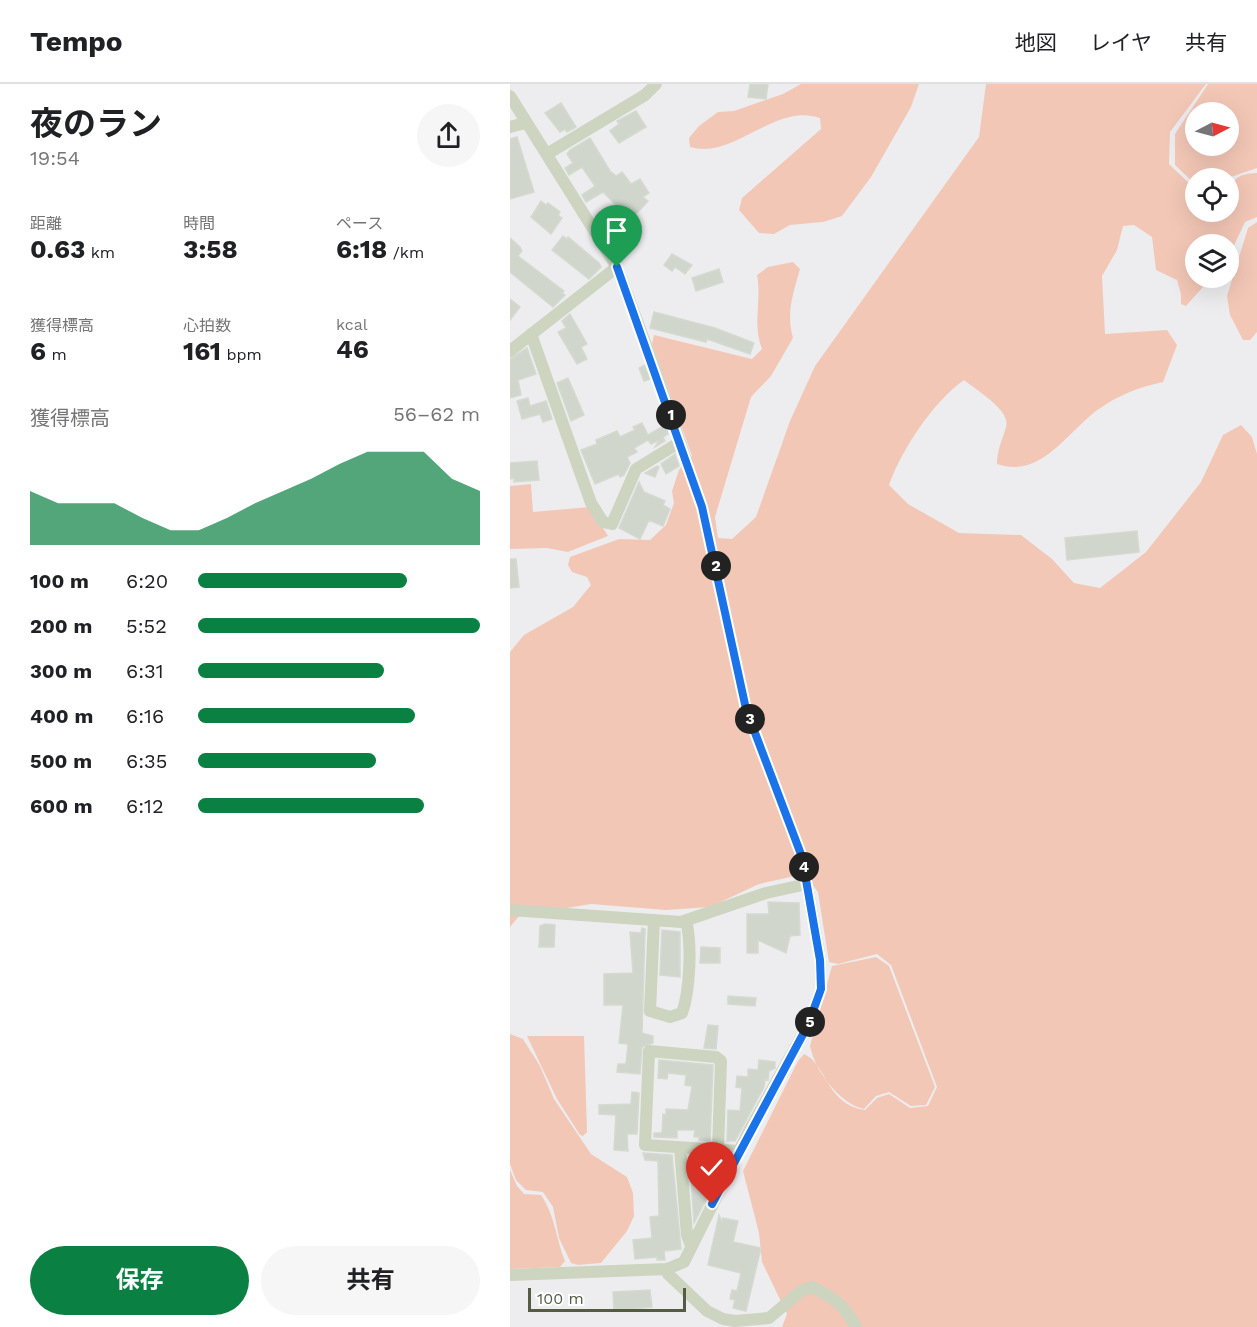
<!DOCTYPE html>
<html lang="ja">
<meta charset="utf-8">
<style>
:root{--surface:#fff;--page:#f6f6f6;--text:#202124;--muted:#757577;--line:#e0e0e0;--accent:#0b8043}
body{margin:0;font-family:"Work Sans","Noto Sans JP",sans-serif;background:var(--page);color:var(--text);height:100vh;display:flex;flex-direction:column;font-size:22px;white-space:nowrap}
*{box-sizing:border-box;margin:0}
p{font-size:20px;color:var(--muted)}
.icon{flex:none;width:33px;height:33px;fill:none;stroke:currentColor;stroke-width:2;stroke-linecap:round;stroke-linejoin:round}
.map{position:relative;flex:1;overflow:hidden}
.drawer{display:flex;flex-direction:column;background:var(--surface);width:510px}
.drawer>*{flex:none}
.needle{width:39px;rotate:84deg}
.buttons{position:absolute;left:675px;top:18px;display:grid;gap:12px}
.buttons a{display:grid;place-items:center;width:54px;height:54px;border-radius:50%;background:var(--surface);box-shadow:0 6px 24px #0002;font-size:30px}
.scale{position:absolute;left:18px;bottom:15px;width:158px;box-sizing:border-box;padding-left:6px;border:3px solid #545c44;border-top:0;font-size:16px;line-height:21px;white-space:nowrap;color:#545c44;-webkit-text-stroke:4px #fff;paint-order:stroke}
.pin{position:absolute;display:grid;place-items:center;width:51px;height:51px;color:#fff;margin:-62px -26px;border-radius:50% 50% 50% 0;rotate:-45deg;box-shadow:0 0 6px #0007}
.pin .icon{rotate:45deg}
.km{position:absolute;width:30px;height:30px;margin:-15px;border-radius:50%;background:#222;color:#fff;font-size:16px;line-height:30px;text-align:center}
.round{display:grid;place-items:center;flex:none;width:63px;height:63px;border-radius:32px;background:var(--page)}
.overview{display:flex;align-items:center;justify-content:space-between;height:102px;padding:0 30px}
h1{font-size:33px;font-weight:700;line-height:45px}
.metrics{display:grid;grid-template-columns:repeat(3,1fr);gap:9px;height:102px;padding:6px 30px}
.metrics div{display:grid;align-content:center}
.metrics b{font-size:26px;font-weight:700}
.metrics small{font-size:16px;font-weight:400}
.metrics p{font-size:16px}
.chart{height:168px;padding:12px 30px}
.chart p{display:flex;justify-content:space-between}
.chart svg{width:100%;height:108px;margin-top:6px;fill:var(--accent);opacity:.7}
.button{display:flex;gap:12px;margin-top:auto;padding:12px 30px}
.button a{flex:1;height:69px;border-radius:36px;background:var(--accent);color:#fff;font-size:24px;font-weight:700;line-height:69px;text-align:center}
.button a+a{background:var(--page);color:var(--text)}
ul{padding:0 30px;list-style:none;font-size:20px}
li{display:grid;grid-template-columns:96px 72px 1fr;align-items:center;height:45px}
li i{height:15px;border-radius:8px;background:var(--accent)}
header{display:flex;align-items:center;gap:36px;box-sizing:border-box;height:84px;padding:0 30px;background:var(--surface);border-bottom:2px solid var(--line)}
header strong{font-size:28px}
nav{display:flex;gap:33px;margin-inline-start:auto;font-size:21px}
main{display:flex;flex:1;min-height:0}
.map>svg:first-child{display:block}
.green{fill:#f3c7b6;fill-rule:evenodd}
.building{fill:#d0d6cb;stroke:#d4dad0;stroke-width:1.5}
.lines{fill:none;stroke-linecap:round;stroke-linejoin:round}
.minor{stroke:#cdd4bf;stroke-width:12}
.route-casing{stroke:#fff;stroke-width:12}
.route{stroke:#1a73e8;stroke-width:8}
</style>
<header>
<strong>Tempo</strong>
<nav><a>地図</a><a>レイヤ</a><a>共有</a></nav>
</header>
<main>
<section class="drawer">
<div class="overview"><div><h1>夜のラン</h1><p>19:54</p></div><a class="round"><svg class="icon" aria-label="share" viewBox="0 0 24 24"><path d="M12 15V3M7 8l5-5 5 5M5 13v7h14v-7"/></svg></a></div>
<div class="metrics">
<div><p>距離</p><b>0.63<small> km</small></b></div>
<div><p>時間</p><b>3:58</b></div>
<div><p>ペース</p><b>6:18<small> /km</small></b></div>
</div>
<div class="metrics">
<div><p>獲得標高</p><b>6<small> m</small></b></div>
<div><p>心拍数</p><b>161<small> bpm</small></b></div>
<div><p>kcal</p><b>46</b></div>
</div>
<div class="chart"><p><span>獲得標高</span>56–62 m</p>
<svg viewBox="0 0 160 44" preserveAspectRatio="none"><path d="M0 44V22L10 27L20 27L30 27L40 33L50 38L60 38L70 33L80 27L90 22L100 17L110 11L120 6L130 6L140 6L150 17L160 22V44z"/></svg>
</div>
<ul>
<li><b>100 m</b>6:20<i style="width:74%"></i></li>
<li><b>200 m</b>5:52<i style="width:100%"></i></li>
<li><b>300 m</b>6:31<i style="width:66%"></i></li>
<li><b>400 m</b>6:16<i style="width:77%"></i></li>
<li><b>500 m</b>6:35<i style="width:63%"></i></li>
<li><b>600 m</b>6:12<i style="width:80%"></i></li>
</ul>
<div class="button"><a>保存</a><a>共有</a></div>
</section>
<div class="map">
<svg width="747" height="1243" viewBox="0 0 747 1243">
<rect width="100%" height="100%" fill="#ededf0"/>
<path class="green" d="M291,0H409L401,23L361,93L332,132L313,138L280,141L264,150L249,149L229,126L232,114L311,45L310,34C265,18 224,76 180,63L179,54L189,42L208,28L224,27L273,10Z
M476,0H696L660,48L659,80L685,105L686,128H718C719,105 719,89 747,89V133L735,138L719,172L718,160H686V194H701L676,222L671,220V210L667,196L646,186L642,153L624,141L613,142L607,166L592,192L595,250L657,246L667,261L653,298C627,304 608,311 586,327C556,350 530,395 487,380C487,366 492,357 496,343C501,326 466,306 454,296C423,318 392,365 379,401L398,420L449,449L511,451L542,475L564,499L590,504L636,468L691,398L713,351L731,341L742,353L747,370V1243H272L277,1230L252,1178L249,1149L233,1087L288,977L294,970C317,980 316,1021 355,1026L367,1014L379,1010L400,1024L418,1022L427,1003L381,881L367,870L328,880L319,878L308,808L294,790L249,800L200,823L156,826L81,820L9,832L0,843V568L14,551L63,523L81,501L77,493L62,488L58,481L60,473L109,455L140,456L156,441L164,419L162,407L169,386L182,372L142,260L144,251L242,275L252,265C242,240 252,217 247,191L258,183L283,178L290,185C283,210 276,229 283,254L261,292L241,313L205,433L208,454L222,455L246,433L280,337L305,282L469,53Z
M698,0H747V84L718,94H686L685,100L665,81V50ZM686,28H718V62H686Z
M747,138V248L740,256H733L720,231L717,212L738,144Z
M21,400L23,428L80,423L98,452L58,468L37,464L0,465V402Z
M366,873L379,882L425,1003L416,1021L401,1022L379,1008L366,1012L354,1025C330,1020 305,987 300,962L322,882Z
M0,950L13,955L30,982L44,1015L81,1070L117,1093L123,1109L124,1132L117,1147L91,1179L68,1181L61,1179L49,1154L43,1123L33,1108L16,1106L6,1096L0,1080Z
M17,952H74L77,1048L73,1052L70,1051L47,1015Z
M0,1086L7,1102L14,1110L31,1111C45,1131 46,1155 55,1177L50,1183L0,1185Z"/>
<path class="building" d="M240,0H258L256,15L238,13Z
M51,19L66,43L57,48L55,45L50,48L35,29Z
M126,27L136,43L109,59L100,47L109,40L107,37Z
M7,53L24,108L0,115V55Z
M80,54L100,87L106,92L112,88L121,100L130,95L139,109L133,113L138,117L131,125L106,148L95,136L108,123L93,108L76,118L72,111L85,102L72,83L59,91L55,84L63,79L57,70L60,66Z
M31,117L36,121L38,119L50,128L48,131L52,134L41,150L21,133Z
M53,152L57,155L58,153L89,179L91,183L79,195L42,166Z
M0,154L10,163L12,167L8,172L54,207L52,209L55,211L43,223L0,188Z
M162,170L182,181L175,190L165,183L162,187L154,181Z
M209,185L213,198L186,207L182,194Z
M0,215L10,223L0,236Z
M144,228L205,244L244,259L240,270L197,255L196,258L140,244Z
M60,230L77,260L71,263L77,275L67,280L48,248L56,244L52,237Z
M17,264L26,290L8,296L11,311L0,314V275Z
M135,281L140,295L134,297L129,284Z
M58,294L74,331L61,337L47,299Z
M18,314L20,322L36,317L42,335L33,338L30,330L12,335L7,317Z
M132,339L138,351L155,341L158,350L153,353L155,357L145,363L149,356L141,360L138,356L124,364L127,368L117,373L120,379L114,391L110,393L109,390L85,400L71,366L87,360L86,356L107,347L110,353L125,346L123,343Z
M165,370L169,382L156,390L151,380Z
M27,377L29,396L4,398V394L0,395V379Z
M147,382L149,383L145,393L135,389Z
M129,398L134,408L155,417L153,421L160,425L153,442L139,436L130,455L109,444Z
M627,447L629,468L557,476L555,454Z
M0,475H6L9,503L0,504Z
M258,818L289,819L290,851L280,852L276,869L248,856V869H237V830H259Z
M35,840L45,841L44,863H29L30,842Z
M132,844L135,845L132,949L143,952V959L132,963L130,990L107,988L108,980H116L118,960L109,959L113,921H94V890L123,889L120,848L131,849Z
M152,846L170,848V893L150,891Z
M191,863L210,864V879H190Z
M218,912L246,914L245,922L218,920Z
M198,941L208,942L206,965L194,964Z
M149,976L203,981L200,1057L189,1056V1053H184L185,1046H167V1054L144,1053V1049H152L153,1030L156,1031V1025L178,1026L182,1002L175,1001L176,991L158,989L157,995L148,994Z
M249,976L265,978V984L259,987L258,996L255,995L254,1003L225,1057H217L218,1026L230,1027L232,1004L226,1003L227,992L238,993V985L248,986Z
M122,1008L129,1009L127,1050H117L118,1067L104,1066L106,1031L89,1030V1021L121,1020Z
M133,1069L162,1071L171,1165L154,1167L155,1176H147V1173L125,1175L123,1156L142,1154L140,1133L149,1132L148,1077L135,1076Z
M188,1073L216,1074L212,1083L207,1082L208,1091L204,1100H199L200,1108L184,1139L181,1095L188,1094Z
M209,1131L212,1137L213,1134L228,1137L223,1158L251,1164L236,1227L223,1224L225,1216L220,1215L222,1206L227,1207L231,1189L198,1181Z
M140,1206L142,1223L104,1227L103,1208Z"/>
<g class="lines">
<path class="minor" d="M0,12L107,183L146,288L192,423L236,625L292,773L310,875L311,905L298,941L239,1047L174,1178L157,1185L0,1191
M0,43L15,39
M37,70L135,11L146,0
M21,250L81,419L93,438L102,440L126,385L170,358
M0,267L107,183
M0,826L171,838L256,809L297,800
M144,836L140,927L160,933L172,929C180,907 182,860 176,836
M170,1064L177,1151L181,1162
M208,1066L211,977L206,973L139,967L135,1061L229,1067
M157,1185L158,1190L197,1227L213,1235L225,1237L259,1234L291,1207L302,1203C323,1213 335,1222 346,1243"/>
</g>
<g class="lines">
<defs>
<path id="route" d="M107,183L192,423L236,625L292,773L310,876L311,905L298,941L202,1120"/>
</defs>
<use href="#route" class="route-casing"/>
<use href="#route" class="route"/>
</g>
</svg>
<div class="buttons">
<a><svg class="needle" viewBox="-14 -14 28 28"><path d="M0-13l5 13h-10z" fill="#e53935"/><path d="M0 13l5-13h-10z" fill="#757577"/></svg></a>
<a><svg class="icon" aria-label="locate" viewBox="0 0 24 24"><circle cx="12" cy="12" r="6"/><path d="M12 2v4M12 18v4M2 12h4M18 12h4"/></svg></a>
<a><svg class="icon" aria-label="layers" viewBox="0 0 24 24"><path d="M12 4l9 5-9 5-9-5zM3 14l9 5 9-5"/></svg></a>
</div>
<div class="scale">100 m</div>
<div class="pin" style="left:107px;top:183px;background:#1e9e55"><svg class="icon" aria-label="arrive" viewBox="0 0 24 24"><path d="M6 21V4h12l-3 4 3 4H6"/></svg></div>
<div class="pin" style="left:202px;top:1120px;background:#d93025"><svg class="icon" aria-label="check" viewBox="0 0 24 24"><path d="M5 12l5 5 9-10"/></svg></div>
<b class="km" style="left:161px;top:331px">1</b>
<b class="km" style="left:206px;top:482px">2</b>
<b class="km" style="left:240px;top:635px">3</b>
<b class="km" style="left:294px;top:783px">4</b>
<b class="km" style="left:300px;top:938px">5</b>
</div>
</main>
